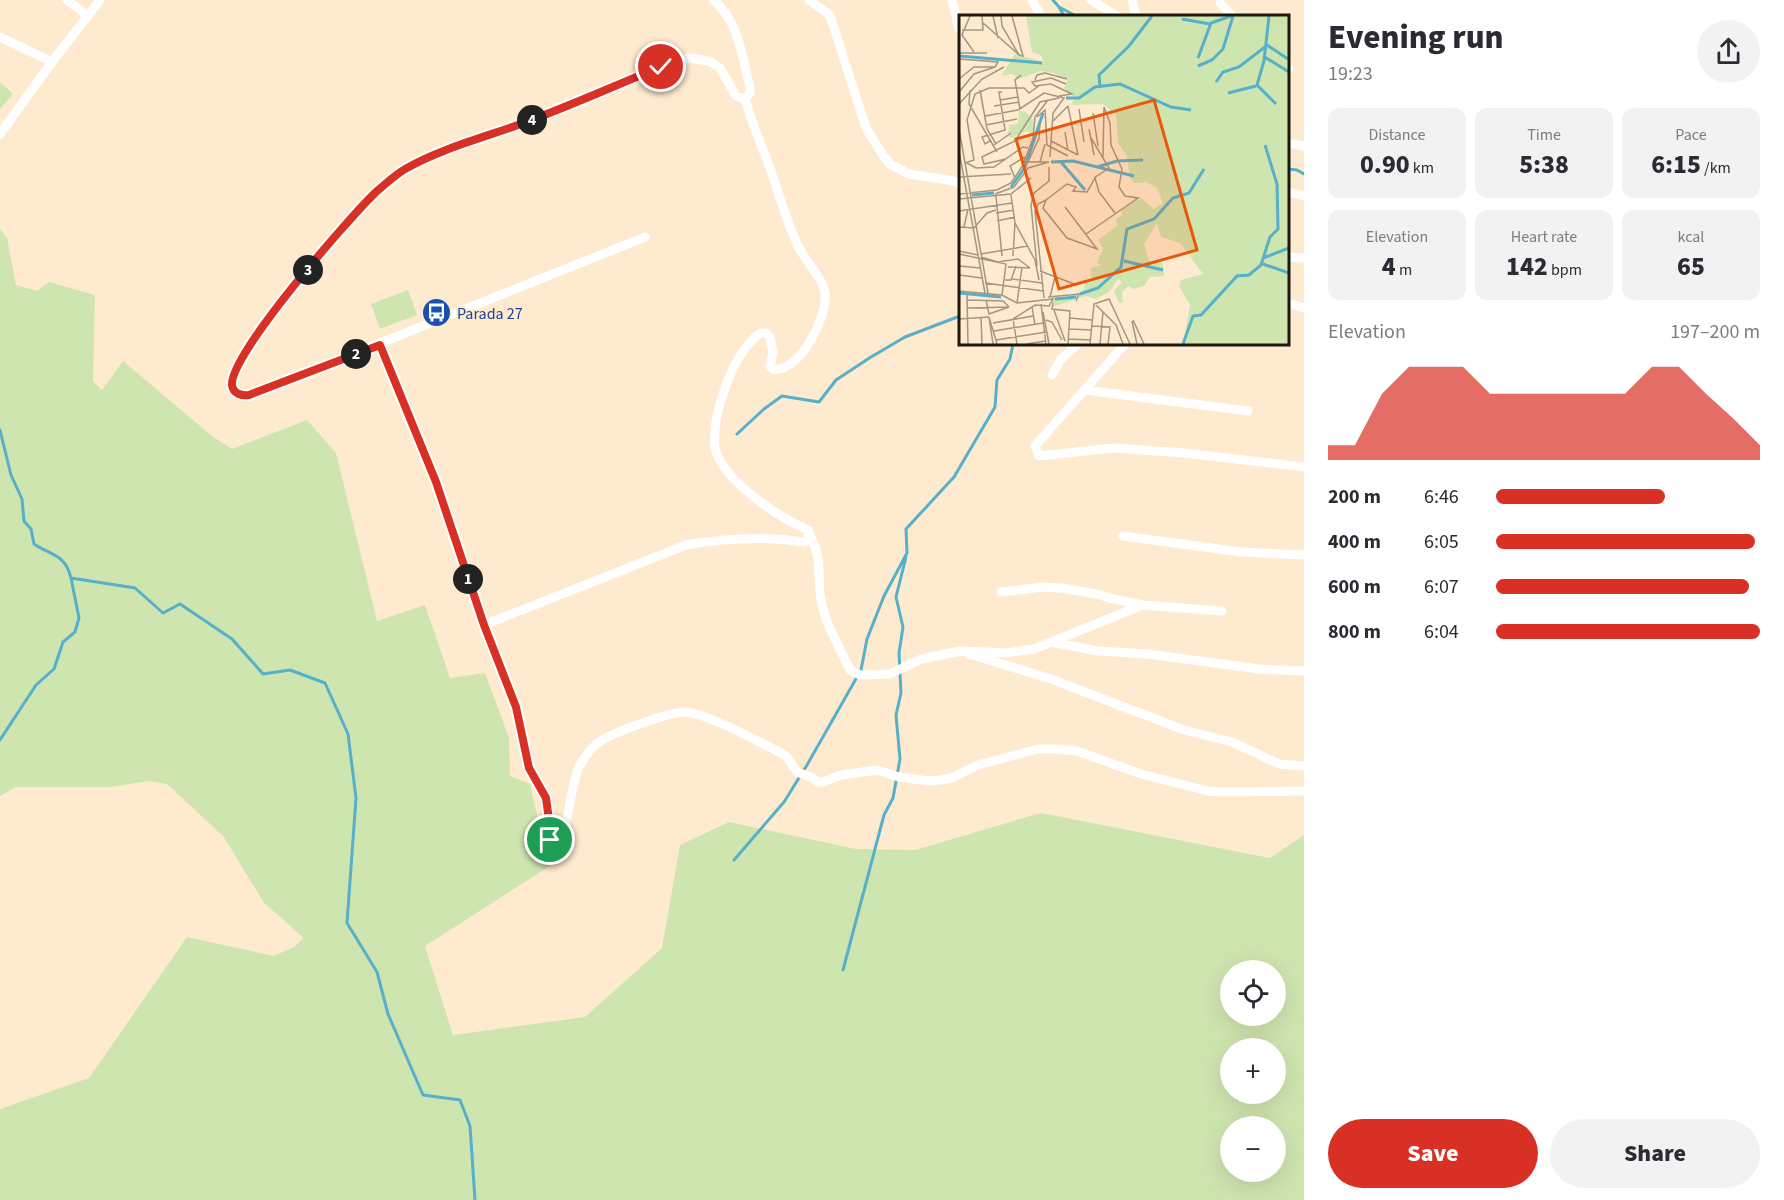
<!DOCTYPE html>
<meta charset="utf-8">
<style>
:root{--surface:#fff;--page:#f2f2f3;--text:#2b2b33;--muted:#7c7c81;--accent:#d93025}
body{margin:0;font-family:"Source Sans 3",sans-serif;background:var(--page);color:var(--text);height:100vh;display:flex;flex-direction:column;font-size:22px;white-space:nowrap}
*{box-sizing:border-box;margin:0}
p{font-size:20px;color:var(--muted)}
.icon{flex:none;width:33px;height:33px;fill:none;stroke:currentColor;stroke-width:2;stroke-linecap:round;stroke-linejoin:round}
.map{position:relative;flex:1;overflow:hidden}
.sheet{display:flex;flex-direction:column;background:var(--surface);width:480px}
.sheet>*{flex:none}
.controls{position:absolute;left:1220px;top:960px;display:grid;gap:12px}
.controls a{display:grid;place-items:center;width:66px;height:66px;border-radius:50%;background:var(--surface);box-shadow:0 6px 24px #0002;font-size:30px}
.pin{position:absolute;display:grid;place-items:center;width:51px;height:51px;color:#fff;margin:-26px;border:3px solid #fff;border-radius:50%;box-shadow:0 2px 6px #0007}
.km{position:absolute;width:30px;height:30px;margin:-15px;border-radius:50%;background:#222;color:#fff;font-size:16px;line-height:30px;text-align:center}
.round{display:grid;place-items:center;flex:none;width:63px;height:63px;border-radius:32px;background:var(--page)}
.summary{display:flex;align-items:center;justify-content:space-between;height:102px;padding:0 24px}
h1{font-size:33px;font-weight:800;line-height:45px}
.figures{display:grid;grid-template-columns:repeat(3,1fr);gap:9px;height:102px;padding:6px 24px}
.figures div{display:grid;align-content:center;border-radius:12px;background:var(--page);text-align:center}
.figures b{font-size:26px;font-weight:800}
.figures small{font-size:16px;font-weight:400}
.figures p{font-size:16px}
.chart{height:168px;padding:12px 24px}
.chart p{display:flex;justify-content:space-between}
.chart svg{width:100%;height:108px;margin-top:6px;fill:var(--accent);opacity:.7}
.button{display:flex;gap:12px;margin-top:auto;padding:12px 24px}
.button a{flex:1;height:69px;border-radius:36px;background:var(--accent);color:#fff;font-size:24px;font-weight:800;line-height:69px;text-align:center}
.button a+a{background:var(--page);color:var(--text)}
ul{padding:0 24px;list-style:none;font-size:20px}
li{display:grid;grid-template-columns:96px 72px 1fr;align-items:center;height:45px}
li i{height:15px;border-radius:8px;background:var(--accent)}
main{display:flex;flex:1;min-height:0}
.map>svg:first-child{display:block}
.green{fill:#cfe5af;fill-rule:evenodd}
.lines{fill:none;stroke-linecap:round;stroke-linejoin:round}
.stream{stroke:#56b0ca;stroke-width:3}
.minor{stroke:#fff;stroke-width:9}
.route-casing{stroke:#fff;stroke-width:12}
.route{stroke:#d93025;stroke-width:8}
.labels{text-anchor:middle;stroke-width:4.5;stroke-linejoin:round;paint-order:stroke}
.transit-label{font-size:16px;fill:#164399;stroke:#feebcf;text-anchor:start}
.inset-river{fill:none;stroke:#56b0ca;stroke-width:3}
.inset-road{fill:none;stroke:#a49681;stroke-width:1.5}
.view{fill:#e8590c;fill-opacity:0.15;stroke:#e8590c;stroke-width:3}
.inset-edge{fill:none;stroke:#1d170d;stroke-width:3}
</style>
<main>
<div class="map">
<svg width="1304" height="1200" viewBox="0 0 1304 1200">
<rect width="100%" height="100%" fill="#feebcf"/>
<path class="green" d="M0,82L13,94L0,109Z
M0,229L7,238L16,285L37,291L49,282L95,295L93,381L102,390L123,361L212,436L232,449L307,420L336,453L377,621L425,605L450,678L485,673L509,738L510,776L530,784L538,819L537,850L556,862L425,946L453,1035L585,1017L662,948L680,845L729,822L856,849L915,850L1041,813L1270,858L1304,835V1200H0V1109L89,1078L187,937L274,956L294,947L304,938L264,903L224,837L167,784L149,781L110,787H16L0,796ZM1230,970H1275V1016H1230ZM1275,1048V1094H1230V1048ZM1275,1126V1172H1230V1126Z
M408,290L417,315L380,329L371,304Z"/>
<g class="lines">
<path class="stream" d="M1053,0L1059,7L1076,16
M1059,7L1064,16
M1288,169L1297,170L1304,174
M0,430L11,475L22,499L24,521L31,529L34,544C52,556 65,554 71,578L135,588L163,613L180,604L232,639L263,674L290,670L325,683L348,734L356,798L347,923L377,972L388,1014L423,1095L460,1100L470,1126L475,1200
M737,434L764,409L782,396L819,402L836,380L871,357L905,337L960,316
M0,740L36,685L54,669L63,642L75,632L79,618L71,578
M734,860L784,802L807,765L861,670L867,639L884,596L907,553L906,529L954,477L995,407L997,380L1010,359L1013,344
M843,970L884,815L893,798L900,759L896,715L901,693L899,653L903,627L896,597L906,557"/>
<path class="minor" d="M67,0L88,16
M809,0L830,15L866,128L884,157L890,164L909,174L954,181L960,184
M952,0L959,29
M1032,0L1041,16
M1091,0L1117,16
M1132,0L1136,16
M1220,3L1232,16
M0,37L52,62
M1288,66L1289,68
M0,134L52,62L100,0
M1288,143L1304,146
M1288,192L1304,196
M645,237L256,393L243,396L234,391L232,385L235,370L252,341L276,306L356,213L376,192L408,167L458,146L527,122L661,67L689,58L709,61L720,68L736,96L745,99L750,93V88C743,59 738,19 713,0
M1288,257L1304,258
M1288,303L1304,308
M1125,344L1035,446L1039,456L1113,448L1184,453L1304,467
M380,345L436,482L484,625L516,707L529,768L546,798L550,827V844L553,847L557,846C568,834 570,786 579,767C584,758 591,748 599,742C612,733 671,711 686,712C708,714 757,741 779,752L786,756L797,772L813,778L818,782H823L841,775L877,770L899,777L929,781L941,780L951,778L978,765L1038,749H1057L1077,751L1141,774L1208,791L1222,792L1304,791
M1052,375L1061,359L1078,344
M1085,390L1248,411
M810,536C823,556 817,579 821,600C825,624 840,648 850,670L860,675L890,674L921,659L961,651L1006,653L1034,649L1143,605
M1123,536L1241,552L1304,555
M1001,592L1043,587L1062,588L1097,594L1109,598L1143,605L1222,611
M484,625L686,545C726,538 764,536 804,542L808,540L809,531C802,527 795,524 788,520C765,507 718,474 715,446C713,428 718,408 724,391C731,370 742,347 760,333H766L770,337L773,353L770,366L773,369C800,373 828,316 825,293C822,276 805,261 798,246C786,220 779,194 770,168C761,145 752,123 745,99
M1051,642L1098,651L1148,654L1259,669L1304,671
M969,654L1051,679L1184,730L1232,742L1279,764L1304,766"/>
</g>
<g class="lines">
<defs>
<path id="route" d="M550,840V827L546,798L529,768L516,707L484,625L436,482L380,345L249,395C242,396 233,394 232,385C229,355 350,217 375,193C385,184 396,174 407,168C442,148 489,136 526,122C572,105 616,85 661,67"/>
</defs>
<use href="#route" class="route-casing"/>
<use href="#route" class="route"/>
</g>
<defs>
<symbol id="bus-disc" viewBox="-11 -11 22 22"><circle r="9.5" fill="#1a4fb4" stroke="#feebcf"/><path d="M-5-6H5V4H4V6H2V4H-2V6H-4V4H-5ZM-3.5-4V0h7V-4ZM-3.5 1.2v1.5H-2V1.2ZM2 1.2v1.5H3.5V1.2Z" fill="#fff"/></symbol>
</defs>
<g fill-rule="evenodd">
<use href="#bus-disc" x="420" y="296" width="33" height="33"/>
</g>
<g class="labels">
<g class="transit-label">
<text x="457" y="319">Parada 27</text>
</g>
</g>
<g transform="translate(959 15)">
<rect width="330" height="330" fill="#feebcf"/>
<path d="M67,1H330V329H224L231,290L220,271L222,265L244,259L221,228L202,222L198,208L185,229L190,246L193,249L200,245L204,250L205,261L191,262L185,271L174,274L170,271L163,277L164,287L160,288L155,276L163,267L159,264L149,278L136,284L127,281L93,292V282H109L125,275L126,268L133,263L131,253L142,250L138,248L144,233L139,225L159,210L156,205L163,200L162,196L181,182L195,194L204,188L198,173L187,167L175,168L171,163L168,141L159,128L157,100L144,89L112,90L116,83L105,73L109,65L95,58L82,56L59,64L54,59L42,61L56,39L84,47L83,41L73,37ZM60,96L67,97L74,105V120L67,116L53,123L49,121L50,110L59,109Z" fill="#cfe5af"/>
<path class="inset-river" d="M310,1L305,46L298,70L317,89M223,4L251,9M308,30L329,44M0,41L83,48M304,41L330,57M239,43L252,8L272,1M239,51L253,45L264,34L274,1M257,67L264,57L280,52L306,32M141,71L140,60L170,31L193,1M269,78L297,71M107,83H120L136,72L161,69L212,92L232,95M92,147L114,146L175,161M102,147L126,175M138,152L158,146L184,145M52,172L66,152L84,98M13,180L35,178M304,243L330,233M165,246L204,255M304,249L330,258M0,278L42,282M121,279L139,273L162,252L168,214L195,204L214,183L230,178L245,154M96,284L117,282M224,329L234,301L242,300L278,261L290,260L302,250L311,222L319,214L318,169L306,130"/>
<path class="inset-road" d="M11,1L3,20L15,37M34,1L39,23M53,1L64,41L60,40M23,7L60,40L43,11L42,1M3,15H24L23,1M0,38H28M0,44L39,47L36,52M0,64L15,52H36M76,65L78,60L86,58L108,64M11,75L10,89L38,137M21,75L28,114L37,129M0,77L15,59L36,52M100,81L113,79L92,69L76,71L73,67L92,63L107,69M41,85L59,82M0,89L23,64L45,52M35,91L60,87M109,91L119,140M61,94L56,65L62,60M120,94L125,127M134,98L139,131M26,101L59,95L85,78L105,83L94,98L91,142M78,102L86,95L88,130L109,141M94,106L109,91M27,110L58,104M0,114L29,278M130,114L135,140M106,117L109,136M132,123L150,153L135,163M31,126L26,129L23,122L46,115L40,77H43M92,126L119,140M35,130L52,118M0,136L26,278M47,144L25,149L23,142L56,126L81,87L100,83M69,147L80,123L81,106M81,147L86,129M6,148L15,145L8,105L16,79L30,73H65L70,78L81,70M8,148L17,153L35,152L64,132L69,133M0,162L52,159M56,163L51,151L66,142M0,179L38,175L52,168L64,150L74,123L76,102L89,85M36,179L55,172L69,153L90,147H65M52,180L56,208M37,181L43,241M0,184L52,179L72,163M87,185L108,169L117,172L114,176L128,177L136,163L140,177L156,198M0,196L53,188M37,198L55,195M38,206L56,202M0,212L15,213L28,198L37,195M5,212L9,194M127,219L179,183L166,181L160,172L163,154L152,130L151,108L145,92L144,142M0,236L19,240M0,239L47,249L43,280M22,239L69,231M54,241L56,208L76,245L80,265M22,242L39,247L59,244L71,253M0,251L22,253M78,251L72,190L75,178L90,166V152M49,252L71,253M81,256L118,270M0,260L23,263M53,264L83,268M46,265H52L57,251M26,268L84,276M0,276L43,280L58,288L94,284L90,291L76,290L54,304M8,280L9,329M89,282L120,279L117,286M91,282L96,262M85,283L76,196L79,189L87,185L84,193L108,223L138,234L106,192M8,285L44,286L50,292M27,285L30,299L50,292M58,288L63,252M94,288L93,294L111,296L109,329M82,289L87,329M137,290L157,310L164,329M73,292L76,310M8,293L50,292M95,295L106,326M84,297L90,329M22,302L23,329M30,302L38,329M30,302L34,329M111,303L133,305M0,304L30,302M54,304L58,329M87,305L93,307L103,325M174,305L185,329M173,306L178,329M34,308L74,301M133,311L151,312L149,329M110,314L133,315M35,316L84,308M109,324L132,325M37,325L88,317M68,329L86,326M131,329L135,289L150,284L171,329M141,329L144,297"/>
<path class="view" d="M195,85L238,235L100,274L57,124Z"/>
<rect width="330" height="330" class="inset-edge"/>
</g>
</svg>
<div class="controls">
<a><svg class="icon" aria-label="locate" viewBox="0 0 24 24"><circle cx="12" cy="12" r="6"/><path d="M12 2v4M12 18v4M2 12h4M18 12h4"/></svg></a>
<a>+</a>
<a>−</a>
</div>
<div class="pin" style="left:550px;top:840px;background:#1e9e55"><svg class="icon" aria-label="arrive" viewBox="0 0 24 24"><path d="M6 21V4h12l-3 4 3 4H6"/></svg></div>
<div class="pin" style="left:661px;top:67px;background:#d93025"><svg class="icon" aria-label="check" viewBox="0 0 24 24"><path d="M5 12l5 5 9-10"/></svg></div>
<b class="km" style="left:468px;top:579px">1</b>
<b class="km" style="left:356px;top:354px">2</b>
<b class="km" style="left:308px;top:270px">3</b>
<b class="km" style="left:532px;top:120px">4</b>
</div>
<section class="sheet">
<div class="summary"><div><h1>Evening run</h1><p>19:23</p></div><a class="round"><svg class="icon" aria-label="share" viewBox="0 0 24 24"><path d="M12 15V3M7 8l5-5 5 5M5 13v7h14v-7"/></svg></a></div>
<div class="figures">
<div><p>Distance</p><b>0.90<small> km</small></b></div>
<div><p>Time</p><b>5:38</b></div>
<div><p>Pace</p><b>6:15<small> /km</small></b></div>
</div>
<div class="figures">
<div><p>Elevation</p><b>4<small> m</small></b></div>
<div><p>Heart rate</p><b>142<small> bpm</small></b></div>
<div><p>kcal</p><b>65</b></div>
</div>
<div class="chart"><p><span>Elevation</span>197–200 m</p>
<svg viewBox="0 0 160 44" preserveAspectRatio="none"><path d="M0 44V38L10 38L20 17L30 6L40 6L50 6L60 17L70 17L80 17L90 17L100 17L110 17L120 6L130 6L140 17L150 27L160 38V44z"/></svg>
</div>
<ul>
<li><b>200 m</b>6:46<i style="width:64%"></i></li>
<li><b>400 m</b>6:05<i style="width:98%"></i></li>
<li><b>600 m</b>6:07<i style="width:96%"></i></li>
<li><b>800 m</b>6:04<i style="width:100%"></i></li>
</ul>
<div class="button"><a>Save</a><a>Share</a></div>
</section>
</main>
